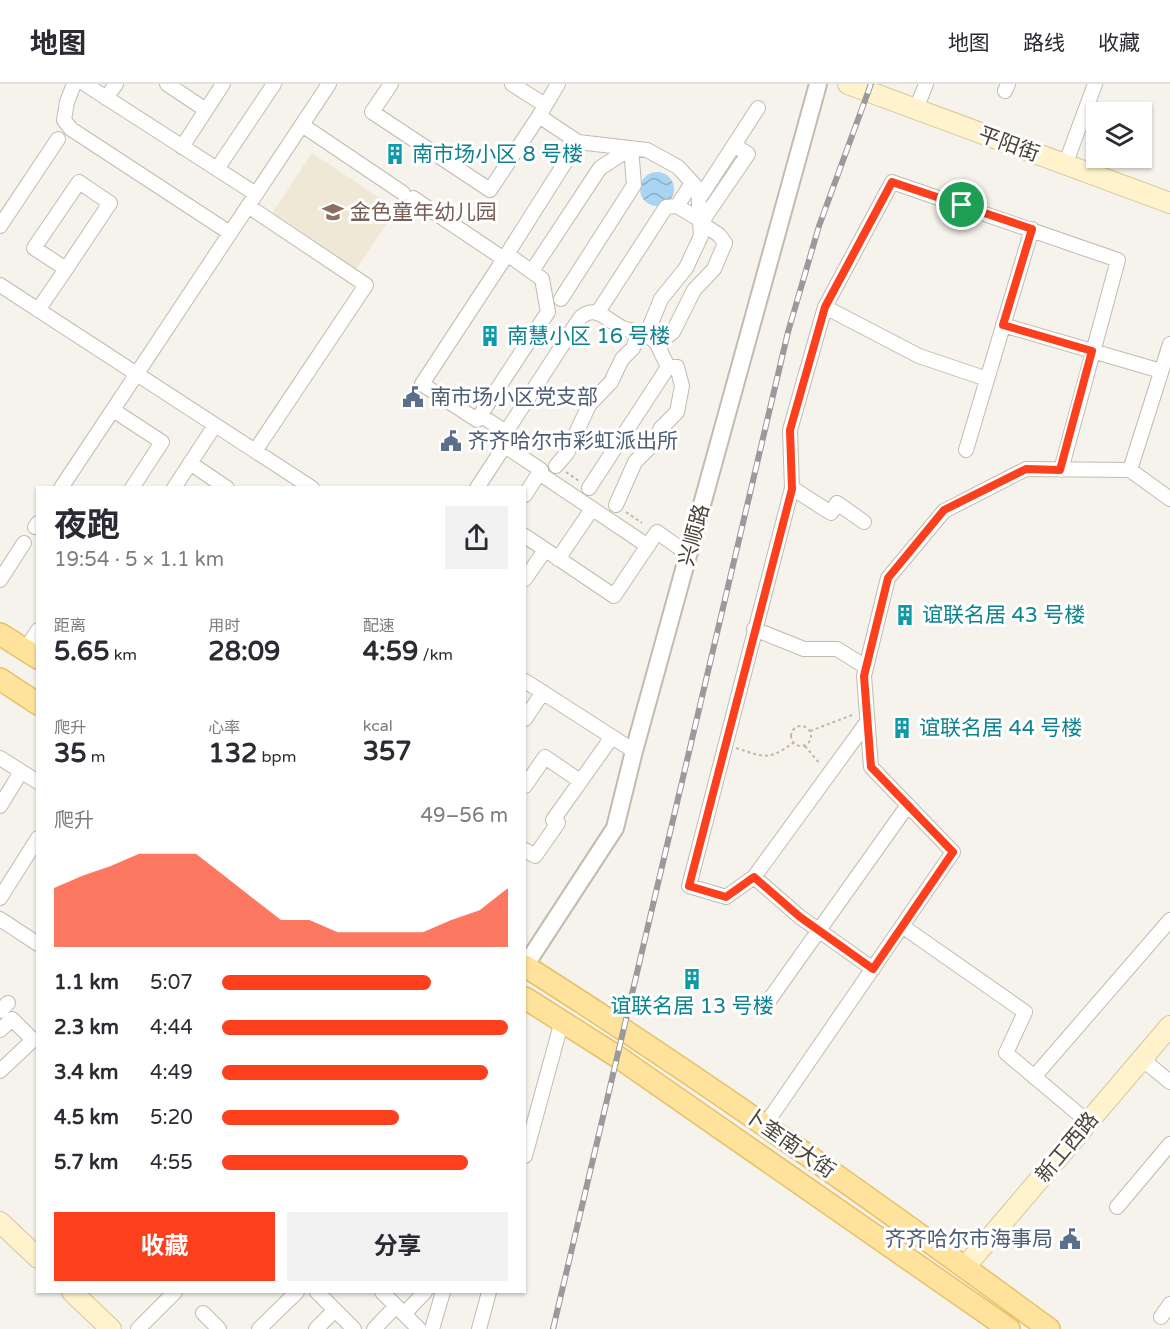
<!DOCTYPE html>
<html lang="zh">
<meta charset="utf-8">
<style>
:root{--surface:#fff;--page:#f2f2f3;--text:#2b2b33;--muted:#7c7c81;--line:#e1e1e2;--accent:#fc3f1d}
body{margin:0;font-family:"Varela Round","Noto Sans SC",sans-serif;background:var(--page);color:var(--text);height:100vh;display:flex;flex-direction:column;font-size:22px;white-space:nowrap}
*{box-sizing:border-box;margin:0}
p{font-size:20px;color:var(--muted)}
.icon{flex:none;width:33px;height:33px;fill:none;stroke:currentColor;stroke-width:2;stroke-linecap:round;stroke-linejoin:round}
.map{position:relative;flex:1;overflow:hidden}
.drawer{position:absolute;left:36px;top:402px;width:490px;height:807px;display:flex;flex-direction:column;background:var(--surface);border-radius:0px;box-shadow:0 2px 4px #0004}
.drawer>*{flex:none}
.controls{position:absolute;left:1086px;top:18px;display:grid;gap:12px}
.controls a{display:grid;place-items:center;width:66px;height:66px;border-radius:0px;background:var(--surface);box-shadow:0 2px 4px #0004;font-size:30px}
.pin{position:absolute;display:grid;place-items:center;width:51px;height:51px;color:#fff;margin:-26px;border:3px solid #fff;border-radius:50%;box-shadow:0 2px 6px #0007}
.round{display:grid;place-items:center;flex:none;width:63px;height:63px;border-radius:0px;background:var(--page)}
.overview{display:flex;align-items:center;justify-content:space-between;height:102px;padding:0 18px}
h1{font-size:33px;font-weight:700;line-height:45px}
.stats{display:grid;grid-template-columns:repeat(3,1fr);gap:9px;height:102px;padding:6px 18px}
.stats div{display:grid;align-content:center}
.stats b{font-size:26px;font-weight:700}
.stats small{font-size:16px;font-weight:400}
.stats p{font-size:16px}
.chart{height:168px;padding:12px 18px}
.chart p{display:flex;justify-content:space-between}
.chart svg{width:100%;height:108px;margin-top:6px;fill:var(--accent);opacity:.7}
.button{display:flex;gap:12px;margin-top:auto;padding:12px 18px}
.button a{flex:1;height:69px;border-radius:0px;background:var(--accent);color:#fff;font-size:24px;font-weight:700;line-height:69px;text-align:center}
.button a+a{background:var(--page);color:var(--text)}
ul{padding:0 18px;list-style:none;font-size:20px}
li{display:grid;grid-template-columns:96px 72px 1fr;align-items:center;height:45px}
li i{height:15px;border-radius:8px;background:var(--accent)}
header{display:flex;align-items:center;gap:36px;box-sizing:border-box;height:84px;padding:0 30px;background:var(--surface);border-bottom:2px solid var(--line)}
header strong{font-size:28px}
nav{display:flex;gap:33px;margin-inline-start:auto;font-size:21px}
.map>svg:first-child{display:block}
.education{fill:#efe8d6}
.water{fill:url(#water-waves)}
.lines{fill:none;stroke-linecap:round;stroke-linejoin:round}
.minor-casing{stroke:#c2bbae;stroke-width:16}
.tertiary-casing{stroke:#c2bbae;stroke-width:20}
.secondary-casing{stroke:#d6c79b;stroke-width:22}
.primary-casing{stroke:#e6c16a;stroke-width:24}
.path{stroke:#c4b79f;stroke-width:2;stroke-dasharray:3 3;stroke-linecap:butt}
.minor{stroke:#fff;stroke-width:14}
.tertiary{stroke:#fff;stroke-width:16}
.secondary{stroke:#fff3cd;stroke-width:20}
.primary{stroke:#ffe39c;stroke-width:21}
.rail-casing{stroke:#9a9a9a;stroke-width:6}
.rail{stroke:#fff;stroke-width:4;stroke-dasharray:11;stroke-linecap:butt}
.route-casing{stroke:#fff;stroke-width:12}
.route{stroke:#fc3f1d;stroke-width:8}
.labels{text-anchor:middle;stroke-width:6;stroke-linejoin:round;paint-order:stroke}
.street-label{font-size:21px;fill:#4b4439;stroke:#fff}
.culture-label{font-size:21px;fill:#0d838f;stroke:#fff;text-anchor:start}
.education-label{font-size:21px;fill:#785e54;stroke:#fff;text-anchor:start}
.service-label{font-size:21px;fill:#4e5e75;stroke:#fff;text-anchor:start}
</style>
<header>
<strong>地图</strong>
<nav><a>地图</a><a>路线</a><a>收藏</a></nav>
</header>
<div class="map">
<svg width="1170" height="1245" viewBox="0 0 1170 1245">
<defs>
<pattern id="water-waves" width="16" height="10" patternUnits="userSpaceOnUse" patternTransform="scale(1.5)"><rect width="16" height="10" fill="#a9d4f2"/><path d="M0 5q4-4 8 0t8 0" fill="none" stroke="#8caec5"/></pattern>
</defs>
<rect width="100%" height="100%" fill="#f6f3ec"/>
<path class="education" d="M312,69L396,125L355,187L271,131Z"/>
<path class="water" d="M640 105a17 17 0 1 1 34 0a17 17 0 1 1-34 0Z"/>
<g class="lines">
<defs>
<path id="minor" d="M74,0L67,18L64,36L71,45L230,149
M85,0L256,110
M167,0L206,26
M391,0L372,28L490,106L539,32
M512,0L545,21
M1005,7L1008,0
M106,14L116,0
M916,25L926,0
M302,41L403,109
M182,63L223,0
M1065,81L1095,0
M217,85L274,0
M79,98L110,119L66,185L34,164Z
M692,99L677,122L700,136
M413,114L504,175L422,300L477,336L548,228L542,195L507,170
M699,115L758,24
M248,122L366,201L255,367
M0,142L58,55
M504,175L578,58
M532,187L600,84L631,64L634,101L561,215
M0,201L312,404
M825,223L919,272L987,295
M38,226L66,185
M598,228L666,123L677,122
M1003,241L1161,287
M647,249L657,260L673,248L694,206L714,185L725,159L719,151L701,139L748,70L734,61
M113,326L162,358L132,404
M480,331L506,348
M505,362L541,386L525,411
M966,366L1032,145
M190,379L227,404
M556,382L567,369L589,321L611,298L622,275L633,264L640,247
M1130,386L1170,415
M539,389L648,462
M61,404L329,0
M174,404L215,341
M477,404L511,352L506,348L580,234C596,219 607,237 623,244C630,247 639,247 647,249L661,215L686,184L701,152L698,105L678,83L647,66L578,58L539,32L558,0
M589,404L668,283L657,260
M792,404L790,346L825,223L892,98L1118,176L1061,386
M616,421L635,378L654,359L661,344L677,328L682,302L677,283H668
M864,438L837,419L831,429L792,404L689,802L726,813L754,793L800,833L873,885
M35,443L38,439
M525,452L614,512L657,448L688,470
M558,475L592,425
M525,495L545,466
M0,496L24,459
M754,545L804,565H837L866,583
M25,566L38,546
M525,597L634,667
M525,635L543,608
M0,674L38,698
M525,702L545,673L580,697
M0,722L21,688
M525,766L535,772L558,739L553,736L612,653
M754,793L867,638
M0,814L38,754
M0,835L38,860
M902,842L1025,928L1006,969L1088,1038
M763,925L908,721
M0,927L8,919
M0,946L12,935L33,956L0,987
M1142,975L1170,998
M1034,993L1170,836
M765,1041L953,768L871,683L864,592L888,494L944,427L1026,385L1130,386L1170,260
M525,1072L560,944
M1117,1123L1170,1060
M317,1208L354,1245
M382,1208L396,1222
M203,1229L219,1245
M404,1230L425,1208
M1161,1233L1170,1220
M138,1245L175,1208
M259,1245L297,1208
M316,1245L335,1226
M374,1245L396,1222L419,1245
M432,1245L443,1208
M479,1245L489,1208"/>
<path id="tertiary" d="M525,882L615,744L634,667L818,0"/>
<path id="secondary" d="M848,0L1170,119
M0,1138L38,1174
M965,1183L1170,942
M72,1208L111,1245"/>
<path id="primary" d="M0,550L38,574
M0,595L38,620
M525,882C705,996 878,1119 1049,1245
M525,914L618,973L1009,1245"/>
</defs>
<use href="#minor" class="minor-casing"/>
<use href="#tertiary" class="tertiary-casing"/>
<use href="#secondary" class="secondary-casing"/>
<use href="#primary" class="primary-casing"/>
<path class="path" d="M566,388L579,397
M626,428L642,439
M791 652a10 10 0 1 1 20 0a10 10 0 1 1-20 0Z
M810,647L855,630
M805,662L820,680
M736,664C764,673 768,677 793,659"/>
<use href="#minor" class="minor"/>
<use href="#tertiary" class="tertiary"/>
<use href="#secondary" class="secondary"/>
<use href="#primary" class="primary"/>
<defs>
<path id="rail" d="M553,1245L788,248L819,142L871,0"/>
</defs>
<use href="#rail" class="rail-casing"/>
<use href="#rail" class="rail"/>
</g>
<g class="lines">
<defs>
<path id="route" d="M892,98L1032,145L1003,241L1092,267L1060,386L1026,385L944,426L888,494L864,592L871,683L953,768L873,885L800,833L754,793L726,813L689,802L792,405L790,346L825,223Z"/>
</defs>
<use href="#route" class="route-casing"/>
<use href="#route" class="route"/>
</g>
<defs>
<symbol id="building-bare" viewBox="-9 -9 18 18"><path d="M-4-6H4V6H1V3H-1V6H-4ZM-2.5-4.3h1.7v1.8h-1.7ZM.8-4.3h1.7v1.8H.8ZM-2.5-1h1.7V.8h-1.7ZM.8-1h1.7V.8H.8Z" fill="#0f9aa8" stroke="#fff" stroke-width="2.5" paint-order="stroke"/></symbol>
<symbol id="school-bare" viewBox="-9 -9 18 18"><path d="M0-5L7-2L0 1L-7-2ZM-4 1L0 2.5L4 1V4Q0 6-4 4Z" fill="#8d6e63" stroke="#fff" stroke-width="2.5" paint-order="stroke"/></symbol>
<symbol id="civic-bare" viewBox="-9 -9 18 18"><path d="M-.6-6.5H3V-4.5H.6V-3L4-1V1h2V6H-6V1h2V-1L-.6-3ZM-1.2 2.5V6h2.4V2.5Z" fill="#5c6f8a" stroke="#fff" stroke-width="2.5" paint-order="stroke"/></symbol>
</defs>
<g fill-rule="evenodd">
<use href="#building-bare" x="380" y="55" width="30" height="30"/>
<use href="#school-bare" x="318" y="113" width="30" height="30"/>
<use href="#building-bare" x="475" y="237" width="30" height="30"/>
<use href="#civic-bare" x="398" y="298" width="30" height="30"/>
<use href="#civic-bare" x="436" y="342" width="30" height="30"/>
<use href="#building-bare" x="890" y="516" width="30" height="30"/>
<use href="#building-bare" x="887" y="629" width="30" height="30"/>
<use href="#building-bare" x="677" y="880" width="30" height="30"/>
<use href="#civic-bare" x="1055" y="1140" width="30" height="30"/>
</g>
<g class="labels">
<g class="street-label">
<text transform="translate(1009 60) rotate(20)" y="7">平阳街</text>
<text transform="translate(694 451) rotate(-75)" y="7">兴顺路</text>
<text transform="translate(790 1059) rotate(35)" y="7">卜奎南大街</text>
<text transform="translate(1067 1063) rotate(-50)" y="7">新工西路</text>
</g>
<g class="culture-label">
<text x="412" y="77">南市场小区 8 号楼</text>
<text x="507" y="259">南慧小区 16 号楼</text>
<text x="922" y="538">谊联名居 43 号楼</text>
<text x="919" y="651">谊联名居 44 号楼</text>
<text x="692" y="929" text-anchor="middle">谊联名居 13 号楼</text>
</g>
<g class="education-label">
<text x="350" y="135">金色童年幼儿园</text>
</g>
<g class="service-label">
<text x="430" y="320">南市场小区党支部</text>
<text x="468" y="364">齐齐哈尔市彩虹派出所</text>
<text x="1053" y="1162" text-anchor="end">齐齐哈尔市海事局</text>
</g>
</g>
</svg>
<div class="controls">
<a><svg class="icon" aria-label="layers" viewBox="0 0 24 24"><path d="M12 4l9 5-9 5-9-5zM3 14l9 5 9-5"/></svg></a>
</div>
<div class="pin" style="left:962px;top:121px;background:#1e9e55"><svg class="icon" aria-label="arrive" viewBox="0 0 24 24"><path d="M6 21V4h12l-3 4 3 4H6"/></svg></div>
<section class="drawer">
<div class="overview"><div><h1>夜跑</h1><p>19:54 · 5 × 1.1 km</p></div><a class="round"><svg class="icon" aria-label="share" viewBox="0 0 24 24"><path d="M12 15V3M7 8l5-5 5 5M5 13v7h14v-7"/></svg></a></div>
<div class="stats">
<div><p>距离</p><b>5.65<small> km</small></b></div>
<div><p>用时</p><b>28:09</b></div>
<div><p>配速</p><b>4:59<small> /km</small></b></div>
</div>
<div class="stats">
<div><p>爬升</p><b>35<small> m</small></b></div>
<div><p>心率</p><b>132<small> bpm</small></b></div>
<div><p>kcal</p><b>357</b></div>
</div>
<div class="chart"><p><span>爬升</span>49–56 m</p>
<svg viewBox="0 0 160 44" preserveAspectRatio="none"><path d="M0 44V20L10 15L20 11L30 6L40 6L50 6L60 15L70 24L80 33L90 33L100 38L110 38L120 38L130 38L140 33L150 29L160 20V44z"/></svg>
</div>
<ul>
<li><b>1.1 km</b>5:07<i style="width:73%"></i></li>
<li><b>2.3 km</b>4:44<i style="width:100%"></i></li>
<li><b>3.4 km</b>4:49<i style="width:93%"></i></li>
<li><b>4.5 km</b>5:20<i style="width:62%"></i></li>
<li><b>5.7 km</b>4:55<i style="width:86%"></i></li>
</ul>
<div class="button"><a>收藏</a><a>分享</a></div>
</section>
</div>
